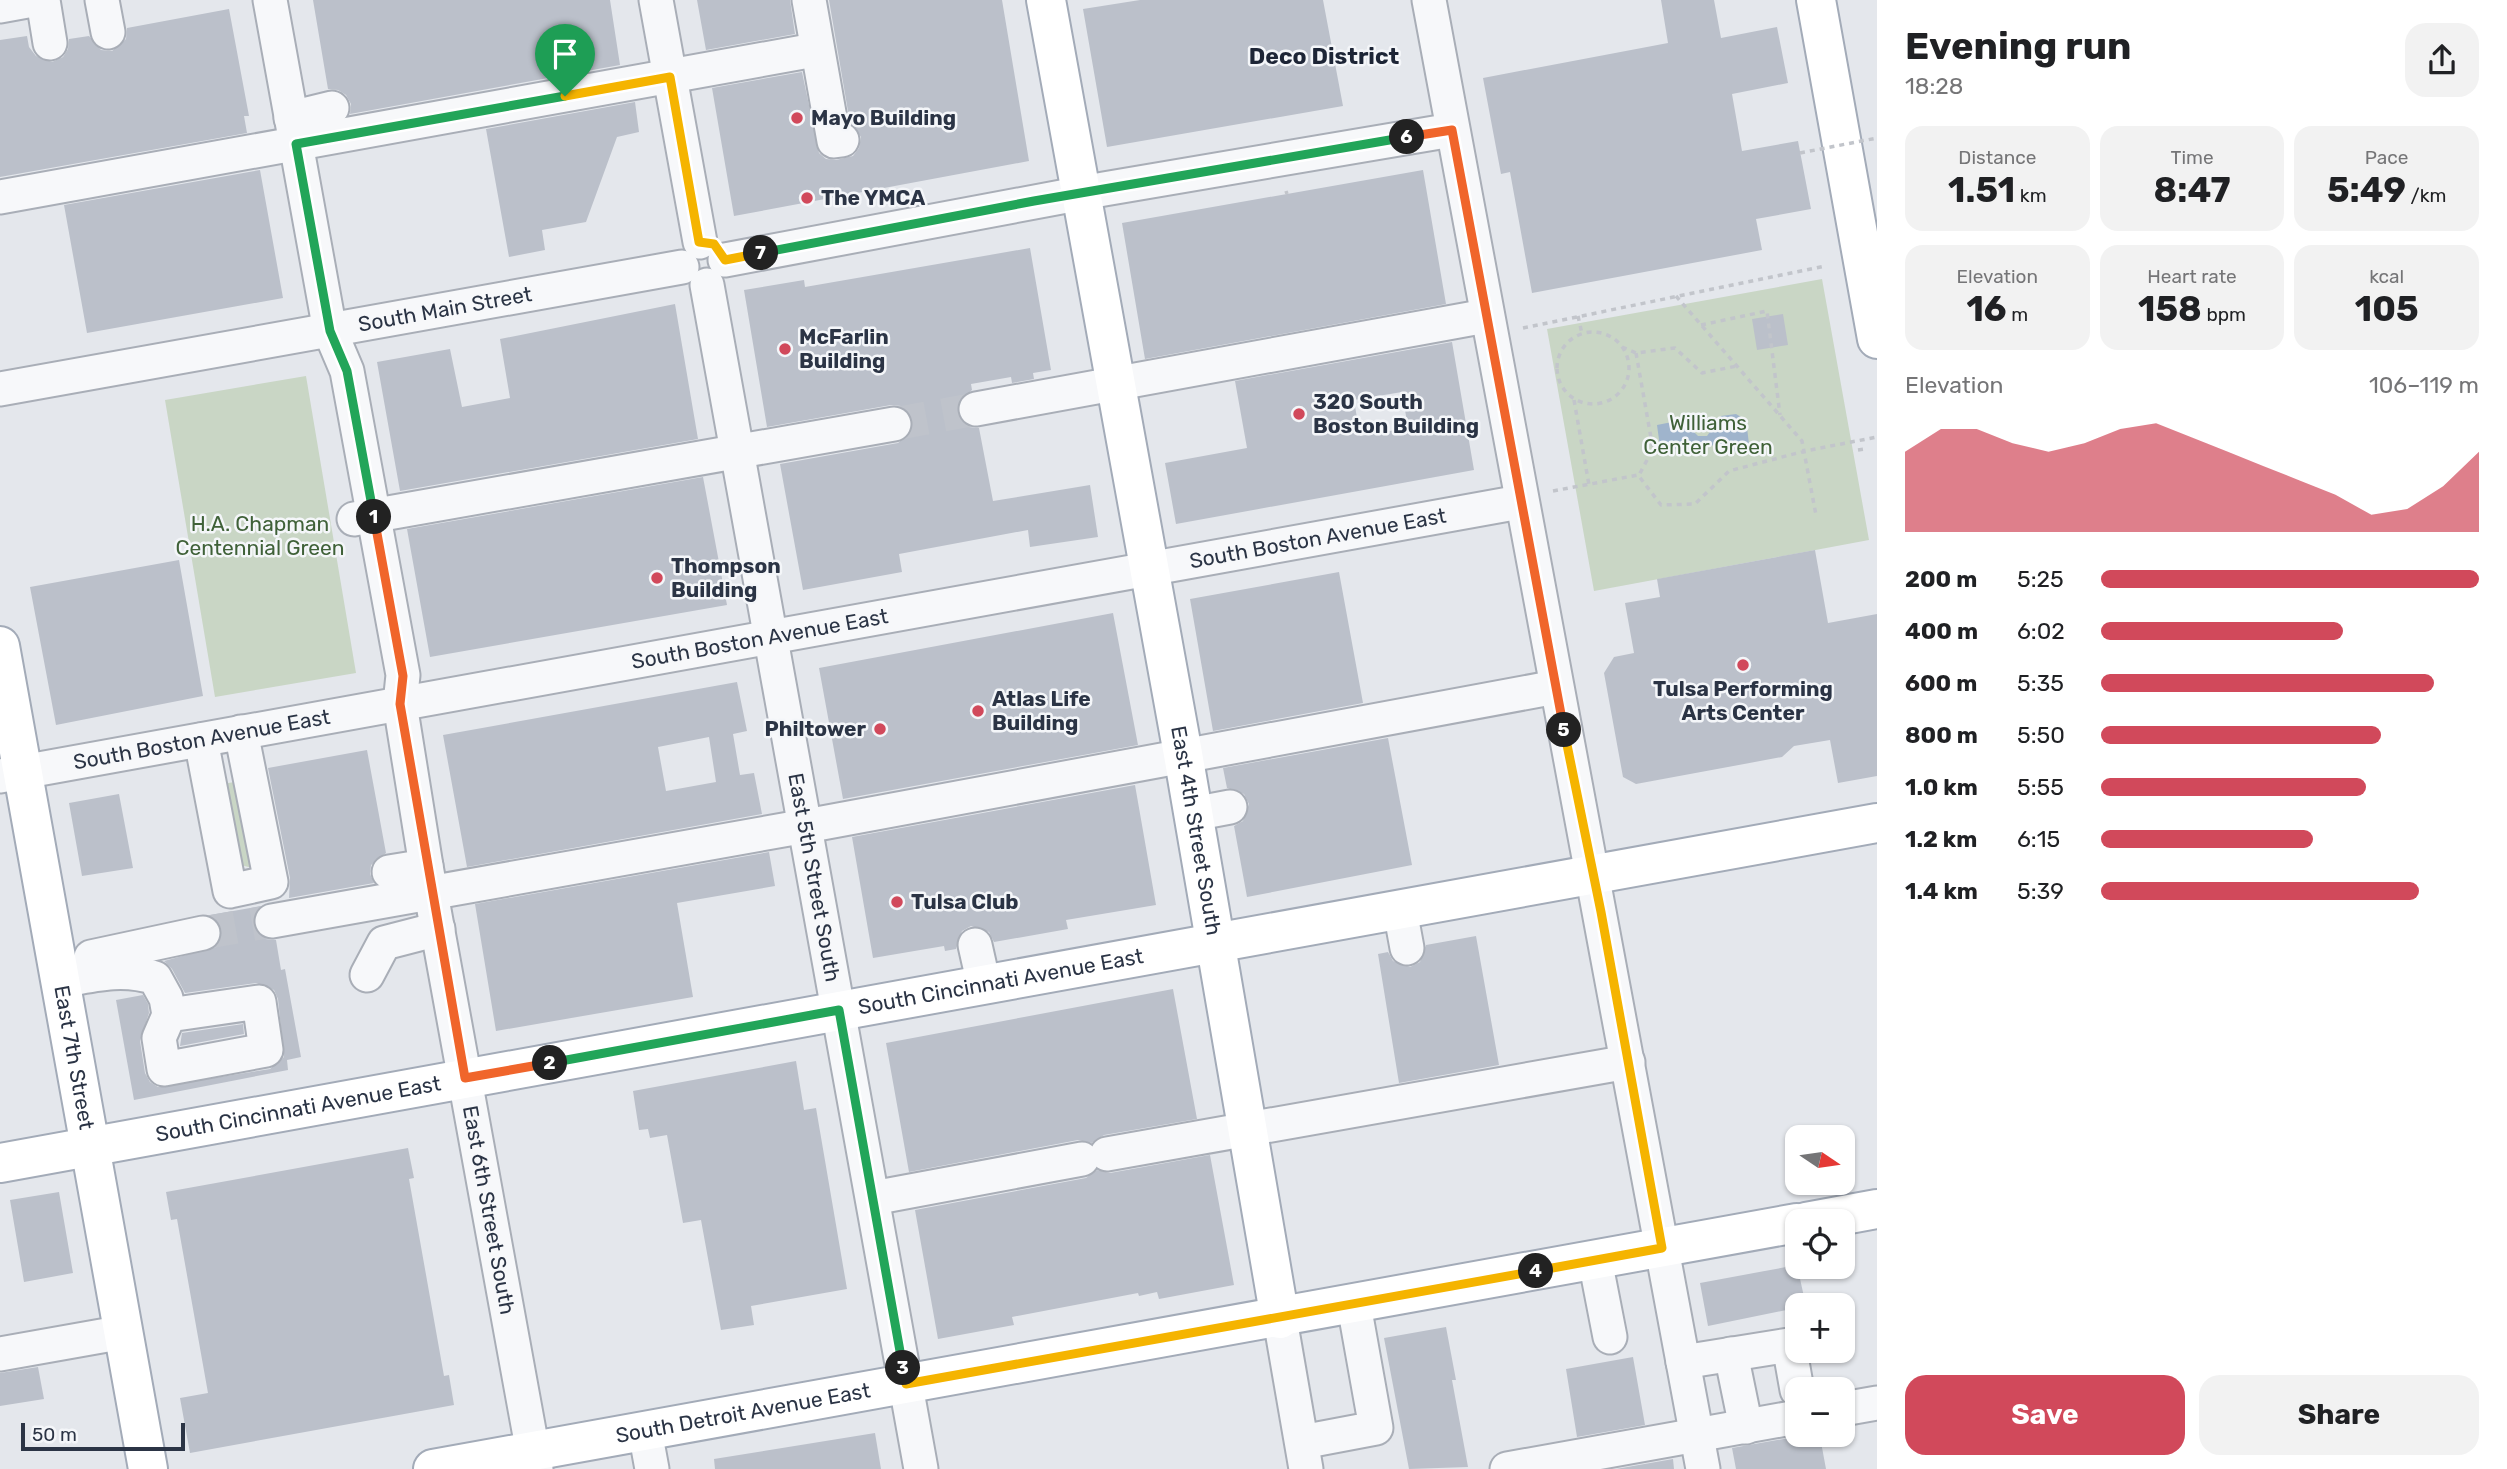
<!DOCTYPE html>
<meta charset="utf-8">
<style>
:root{--surface:#fff;--page:#f2f2f2;--text:#202124;--muted:#757577;--accent:#d1495b}
body{margin:0;font-family:Rubik,sans-serif;background:var(--page);color:var(--text);height:100vh;display:flex;flex-direction:column;font-size:26px;white-space:nowrap}
*{box-sizing:border-box;margin:0}
p{font-size:23px;color:var(--muted)}
.icon{flex:none;width:38px;height:38px;fill:none;stroke:currentColor;stroke-width:2;stroke-linecap:round;stroke-linejoin:round}
.map{position:relative;flex:1;overflow:hidden}
.panel{display:flex;flex-direction:column;background:var(--surface);width:630px}
.panel>*{flex:none}
.needle{width:46px;rotate:103deg}
.buttons{position:absolute;left:1785px;top:1125px;display:grid;gap:14px}
.buttons a{display:grid;place-items:center;width:70px;height:70px;border-radius:14px;background:var(--surface);box-shadow:0 2px 5px #0004;font-size:35px}
.scale{position:absolute;left:21px;bottom:18px;width:164px;box-sizing:border-box;padding-left:7px;border:4px solid #2b3445;border-top:0;font-size:19px;line-height:24px;white-space:nowrap;color:#2b3445;-webkit-text-stroke:5px #f4f6f9;paint-order:stroke}
.pin{position:absolute;display:grid;place-items:center;width:60px;height:60px;color:#fff;margin:-72px -30px;border-radius:50% 50% 50% 0;rotate:-45deg;box-shadow:0 0 7px #0007}
.pin .icon{rotate:45deg}
.km{position:absolute;width:35px;height:35px;margin:-18px;border-radius:50%;background:#222;color:#fff;font-size:19px;line-height:35px;text-align:center}
.round{display:grid;place-items:center;flex:none;width:74px;height:74px;border-radius:21px;background:var(--page)}
.overview{display:flex;align-items:center;justify-content:space-between;height:119px;padding:0 28px}
h1{font-size:38px;font-weight:700;line-height:52px}
.stats{display:grid;grid-template-columns:repeat(3,1fr);gap:10px;height:119px;padding:7px 28px}
.stats div{display:grid;align-content:center;border-radius:18px;background:var(--page);text-align:center}
.stats b{font-size:35px;font-weight:700}
.stats small{font-size:19px;font-weight:400}
.stats p{font-size:19px}
.chart{height:196px;padding:14px 28px}
.chart p{display:flex;justify-content:space-between}
.chart svg{width:100%;height:126px;margin-top:7px;fill:var(--accent);opacity:.7}
.primary-button{display:flex;gap:14px;margin-top:auto;padding:14px 28px}
.primary-button a{flex:1;height:80px;border-radius:21px;background:var(--accent);color:#fff;font-size:28px;font-weight:700;line-height:80px;text-align:center}
.primary-button a+a{background:var(--page);color:var(--text)}
ul{padding:0 28px;list-style:none;font-size:23px}
li{display:grid;grid-template-columns:112px 84px 1fr;align-items:center;height:52px}
li i{height:18px;border-radius:9px;background:var(--accent)}
main{display:flex;flex:1;min-height:0}
.map>svg:first-child{display:block}
.green{fill:#c9d6c5}
.water{fill:#9fb4cc}
.building{fill:#bbc0ca;fill-rule:evenodd}
.lines{fill:none;stroke-linecap:round;stroke-linejoin:round}
.minor-tunnel{stroke:#bfc3cb;stroke-width:33;stroke-dasharray:33 17;stroke-linecap:butt}
.minor-casing{stroke:#a9aeb7;stroke-width:37}
.major-casing{stroke:#a3abb8;stroke-width:42}
.path{stroke:#c2c5cb;stroke-width:3.5;stroke-dasharray:5 5;stroke-linecap:butt}
.minor{stroke:#f7f8fa;stroke-width:33}
.major{stroke:#fff;stroke-width:38}
.path-bridge{stroke:#c2c5cb;stroke-width:3.5;stroke-dasharray:5 5;stroke-linecap:butt}
.split-1-casing{stroke:#fff;stroke-width:14}
.split-2-casing{stroke:#fff;stroke-width:14}
.split-3-casing{stroke:#fff;stroke-width:14}
.split-4-casing{stroke:#fff;stroke-width:14}
.split-5-casing{stroke:#fff;stroke-width:14}
.split-6-casing{stroke:#fff;stroke-width:14}
.split-7-casing{stroke:#fff;stroke-width:14}
.split-8-casing{stroke:#fff;stroke-width:14}
.split-1{stroke:#22a559;stroke-width:9}
.split-2{stroke:#f0652b;stroke-width:9}
.split-3{stroke:#22a559;stroke-width:9}
.split-4{stroke:#f5b400;stroke-width:9}
.split-5{stroke:#f5b400;stroke-width:9}
.split-6{stroke:#f0652b;stroke-width:9}
.split-7{stroke:#22a559;stroke-width:9}
.split-8{stroke:#f5b400;stroke-width:9}
.poi-dot{fill:#d1495b;stroke:#f4f6f9;stroke-width:2.5}
.labels{text-anchor:middle;stroke-width:5;stroke-linejoin:round;paint-order:stroke}
.poi-label{font-size:21px;font-weight:bold;fill:#2b3445;stroke:#f4f6f9;text-anchor:start}
.street-label{font-size:21px;fill:#2b3445;stroke:#f4f6f9}
.park-label{font-size:21px;fill:#3f6138;stroke:#f4f6f9}
.neighbourhood-label{font-size:23px;font-weight:bold;fill:#1d2536;stroke:#f4f6f9}
</style>
<main>
<div class="map">
<svg width="1877" height="1469" viewBox="0 0 1877 1469">
<rect width="100%" height="100%" fill="#e4e7ec"/>
<path class="green" d="M1822,279L1869,540L1594,591L1547,329Z
M306,376L356,673L215,697L165,400Z
M241,781L252,868L241,865L222,784Z"/>
<path class="water" d="M1736,414L1746,420L1750,452L1739,454L1725,444L1698,447L1690,455H1681L1672,445L1660,447L1657,425L1682,420L1698,436H1707L1721,416Z"/>
<path class="building" d="M313,0H610L620,65L350,114L351,104L346,95L338,90L328,89Z
M697,0H790L795,34L706,50Z
M829,0H1002L1029,161L734,216L712,88L802,72L819,153L826,159L836,160L853,156L859,148L861,137L850,123Z
M1140,0H1323L1343,106L1107,147L1083,9Z
M1661,0H1714L1721,38L1777,27L1788,83L1732,94L1742,151L1798,141L1811,209L1756,219L1762,250L1532,293L1510,172L1501,174L1483,78L1668,43Z
M229,9L249,116H244L247,133L0,177V40L27,36L29,47L36,56L52,62L63,57L68,49L69,39L89,36L101,50L112,51L126,39L127,28Z
M635,102L639,132L617,137L586,222L542,230L545,250L509,257L486,129Z
M260,170L283,298L87,333L64,205Z
M1423,170L1446,304L1145,359L1122,223Z
M1030,248L1051,370L1033,373L1034,379L1012,383L1011,377L971,384L972,390L958,402L957,413L969,427L979,428L993,501L1090,485L1098,537L1030,547L1028,530L899,554L902,572L803,590L780,464L898,443L912,431L913,420L901,406L891,405L767,427L744,290L804,280L805,287Z
M675,304L698,439L400,491L377,362L450,349L462,407L510,398L500,339Z
M1783,314L1788,345L1757,350L1752,319Z
M1452,342L1474,470L1176,524L1165,463L1247,448L1235,381ZM1402,392L1408,428L1360,436L1354,400Z
M703,477L727,605L430,657L407,529Z
M1815,550L1828,623L1877,614V776L1838,783L1830,740L1794,746L1782,757L1636,784L1623,777L1604,673L1614,657L1634,653L1625,603L1660,597L1657,579Z
M179,560L203,696L56,725L30,587Z
M1339,572L1363,703L1213,731L1190,599Z
M1113,613L1138,745L843,799L819,668Z
M737,682L747,731L733,734L740,775L754,773L762,814L467,867L443,735ZM709,737L716,782L666,791L658,747Z
M1388,738L1412,865L1247,897L1234,826L1243,821L1249,804L1244,794L1227,788L1223,768Z
M367,750L386,853L371,865L370,874L374,883L289,898L290,878L268,768Z
M1135,785L1156,905L1066,920L1068,929L994,942L989,932L971,926L962,931L956,949L945,951L944,946L873,958L852,837Z
M119,794L133,868L82,876L69,803Z
M769,852L775,886L677,903L693,997L496,1031L475,904Z
M261,906L254,914L253,925L265,939L276,940L281,970L285,969L301,1057L287,1060L288,1070L134,1100L116,1000L143,995L148,1004L149,1013L140,1041L145,1073L150,1082L158,1087L270,1069L284,1057L278,999L274,990L256,983L185,993L172,969L164,961L216,947L222,930L218,921L210,915Z
M1476,936L1499,1065L1399,1083L1378,954L1388,952L1393,961L1410,967L1420,962L1426,945Z
M1173,989L1197,1119L1104,1135L1092,1143L1078,1140L909,1172L886,1043Z
M243,1024L244,1034L180,1046L182,1033Z
M796,1061L804,1110L816,1108L847,1289L751,1306L754,1325L721,1330L701,1220L683,1223L667,1135L650,1138L648,1129L639,1130L633,1091Z
M408,1148L414,1178L409,1179L444,1376L449,1375L454,1405L190,1453L180,1398L208,1393L177,1219L171,1220L166,1192Z
M1210,1155L1234,1285L1159,1299L1157,1292L1139,1296L1138,1293L1012,1317L1014,1325L938,1339L915,1210L1086,1178L1097,1170L1110,1173Z
M59,1192L73,1273L24,1282L10,1200Z
M1797,1265L1806,1306L1708,1326L1700,1283Z
M1446,1327L1456,1380H1452L1468,1467L1409,1469L1384,1338Z
M1633,1357L1645,1425L1577,1437L1566,1369Z
M38,1367L44,1399L0,1406V1373Z
M875,1433L881,1469H715L714,1459Z
M1795,1437L1798,1447L1821,1442L1826,1469H1736L1732,1448Z
M1673,1459L1674,1469H1616Z"/>
<g class="lines">
<path class="minor-tunnel" d="M894,424L976,409
M203,933L272,921"/>
<defs>
<g id="minor">
<path d="M43,0L50,43"/>
<path d="M102,0L108,32"/>
<path id="s1" d="M270,0L330,331L347,371L403,675L400,704L426,866L536,1469"/>
<path d="M656,0L700,242"/>
<path d="M809,0L834,141L842,140"/>
<path d="M1429,0L1703,1469"/>
<path d="M0,6L33,0"/>
<path d="M291,118L332,108"/>
<path d="M0,197L809,51"/>
<path d="M725,260L1104,189L1452,130"/>
<path id="s2" d="M707,285L921,1469"/>
<path id="s3" d="M0,389L682,267"/>
<path d="M976,409L1486,316"/>
<path d="M354,519L894,424"/>
<path d="M201,740L230,891L271,882L241,732"/>
<path id="s4" d="M0,776L1520,502"/>
<path d="M1193,814L1230,807"/>
<path d="M389,872L426,866"/>
<path d="M1400,910L1407,948"/>
<path d="M272,921L806,826L1556,687"/>
<path d="M975,945L984,985"/>
<path d="M91,957L203,933"/>
<path d="M367,975L384,943L438,929"/>
<path d="M61,981C93,975 123,967 155,978L166,998L169,1015L159,1038L164,1069L266,1050L259,1002L169,1015"/>
<path d="M1107,1154L1628,1062"/>
<path d="M873,1198L1082,1159"/>
<path d="M1595,1260L1610,1337"/>
<path d="M1280,1319L1306,1469"/>
<path d="M0,1354L124,1332"/>
<path d="M1731,1354L1746,1427"/>
<path d="M1683,1362L1789,1345L1797,1390"/>
<path d="M1843,1409L1877,1403"/>
<path d="M645,1431L652,1469"/>
<path d="M1302,1442L1376,1428L1354,1305"/>
<path d="M1507,1469L1797,1417"/>
</g>
<g id="major">
<path id="s5" d="M1046,0L1183,754L1280,1319"/>
<path d="M1816,0L1877,339"/>
<path id="s6" d="M0,646L148,1469"/>
<path id="s7" d="M0,1163L1877,823"/>
<path d="M1806,1222L1877,1209"/>
<path id="s8" d="M433,1469L1797,1223"/>
</g>
</defs>
<use href="#minor" class="minor-casing"/>
<use href="#major" class="major-casing"/>
<path class="path" d="M1286,191L1287,194
M1676,296L1802,441L1816,515
M1578,316L1582,334
M1701,325L1767,311L1780,415
M1523,328L1825,266
M1557 368a36 36 0 1 1 72 0a36 36 0 1 1-72 0Z
M1622,347L1636,353L1675,348L1702,373L1737,366
M1636,353L1653,449L1639,475
M1574,400L1589,485
M1858,450L1865,449
M1553,491L1638,475L1661,505L1695,504L1729,471L1805,451L1877,437"/>
<use href="#minor" class="minor"/>
<use href="#major" class="major"/>
<path class="path-bridge" d="M1800,153L1877,138"/>
</g>
<g class="lines">
<defs>
<path id="split-1" d="M374,517L347,371L330,331L296,144L565,96"/>
<path id="split-2" d="M374,517L403,676L400,704L465,1078L550,1063"/>
<path id="split-3" d="M550,1063L839,1010L903,1368"/>
<path id="split-4" d="M903,1368L906,1384L1536,1271"/>
<path id="split-5" d="M1536,1271L1662,1248L1601,912L1564,730"/>
<path id="split-6" d="M1407,137L1452,130L1564,730"/>
<path id="split-7" d="M761,253L1034,201L1407,137"/>
<path id="split-8" d="M565,96L670,77L699,242L714,244L725,260L761,253"/>
</defs>
<use href="#split-1" class="split-1-casing"/>
<use href="#split-2" class="split-2-casing"/>
<use href="#split-3" class="split-3-casing"/>
<use href="#split-4" class="split-4-casing"/>
<use href="#split-5" class="split-5-casing"/>
<use href="#split-6" class="split-6-casing"/>
<use href="#split-7" class="split-7-casing"/>
<use href="#split-8" class="split-8-casing"/>
<use href="#split-1" class="split-1"/>
<use href="#split-2" class="split-2"/>
<use href="#split-3" class="split-3"/>
<use href="#split-4" class="split-4"/>
<use href="#split-5" class="split-5"/>
<use href="#split-6" class="split-6"/>
<use href="#split-7" class="split-7"/>
<use href="#split-8" class="split-8"/>
</g>
<g class="poi-dot">
<circle cx="797" cy="118" r="7"/>
<circle cx="807" cy="198" r="7"/>
<circle cx="785" cy="349" r="7"/>
<circle cx="1299" cy="414" r="7"/>
<circle cx="657" cy="578" r="7"/>
<circle cx="1743" cy="665" r="7"/>
<circle cx="978" cy="711" r="7"/>
<circle cx="880" cy="729" r="7"/>
<circle cx="897" cy="902" r="7"/>
</g>
<g class="labels">
<g class="poi-label">
<text x="811" y="125">Mayo Building</text>
<text x="821" y="205">The YMCA</text>
<text x="799" y="344">McFarlin<tspan x="799" dy="24">Building</tspan></text>
<text x="1313" y="409">320 South<tspan x="1313" dy="24">Boston Building</tspan></text>
<text x="671" y="573">Thompson<tspan x="671" dy="24">Building</tspan></text>
<text x="1743" y="696" text-anchor="middle">Tulsa Performing<tspan x="1743" dy="24">Arts Center</tspan></text>
<text x="992" y="706">Atlas Life<tspan x="992" dy="24">Building</tspan></text>
<text x="866" y="736" text-anchor="end">Philtower</text>
<text x="911" y="909">Tulsa Club</text>
</g>
<g class="street-label">
<text dy="7" stroke="none"><textPath href="#s3" startOffset="452">South Main Street</textPath></text>
<text dy="7" stroke="none"><textPath href="#s4" startOffset="1339">South Boston Avenue East</textPath></text>
<text dy="7" stroke="none"><textPath href="#s4" startOffset="772">South Boston Avenue East</textPath></text>
<text dy="7" stroke="none"><textPath href="#s4" startOffset="205">South Boston Avenue East</textPath></text>
<text dy="7" stroke="none"><textPath href="#s5" startOffset="844">East 4th Street South</textPath></text>
<text dy="7" stroke="none"><textPath href="#s2" startOffset="602">East 5th Street South</textPath></text>
<text dy="7" stroke="none"><textPath href="#s7" startOffset="1017">South Cincinnati Avenue East</textPath></text>
<text dy="7" stroke="none"><textPath href="#s6" startOffset="418">East 7th Street</textPath></text>
<text dy="7" stroke="none"><textPath href="#s7" startOffset="303">South Cincinnati Avenue East</textPath></text>
<text dy="7" stroke="none"><textPath href="#s1" startOffset="1232">East 6th Street South</textPath></text>
<text dy="7" stroke="none"><textPath href="#s8" startOffset="315">South Detroit Avenue East</textPath></text>
</g>
<g class="park-label">
<text x="1708" y="430">Williams<tspan x="1708" dy="24">Center Green</tspan></text>
<text x="260" y="531">H.A. Chapman<tspan x="260" dy="24">Centennial Green</tspan></text>
</g>
<g class="neighbourhood-label">
<text x="1324" y="64">Deco District</text>
</g>
</g>
</svg>
<div class="buttons">
<a><svg class="needle" viewBox="-14 -14 28 28"><path d="M0-13l5 13h-10z" fill="#e53935"/><path d="M0 13l5-13h-10z" fill="#757577"/></svg></a>
<a><svg class="icon" aria-label="locate" viewBox="0 0 24 24"><circle cx="12" cy="12" r="6"/><path d="M12 2v4M12 18v4M2 12h4M18 12h4"/></svg></a>
<a>+</a>
<a>−</a>
</div>
<div class="scale">50 m</div>
<div class="pin" style="left:565px;top:96px;background:#1e9e55"><svg class="icon" aria-label="arrive" viewBox="0 0 24 24"><path d="M6 21V4h12l-3 4 3 4H6"/></svg></div>
<b class="km" style="left:374px;top:517px">1</b>
<b class="km" style="left:550px;top:1063px">2</b>
<b class="km" style="left:903px;top:1368px">3</b>
<b class="km" style="left:1536px;top:1271px">4</b>
<b class="km" style="left:1564px;top:730px">5</b>
<b class="km" style="left:1407px;top:137px">6</b>
<b class="km" style="left:761px;top:253px">7</b>
</div>
<section class="panel">
<div class="overview"><div><h1>Evening run</h1><p>18:28</p></div><a class="round"><svg class="icon" aria-label="share" viewBox="0 0 24 24"><path d="M12 15V3M7 8l5-5 5 5M5 13v7h14v-7"/></svg></a></div>
<div class="stats">
<div><p>Distance</p><b>1.51<small> km</small></b></div>
<div><p>Time</p><b>8:47</b></div>
<div><p>Pace</p><b>5:49<small> /km</small></b></div>
</div>
<div class="stats">
<div><p>Elevation</p><b>16<small> m</small></b></div>
<div><p>Heart rate</p><b>158<small> bpm</small></b></div>
<div><p>kcal</p><b>105</b></div>
</div>
<div class="chart"><p><span>Elevation</span>106–119 m</p>
<svg viewBox="0 0 160 44" preserveAspectRatio="none"><path d="M0 44V16L10 8L20 8L30 13L40 16L50 13L60 8L70 6L80 11L90 16L100 21L110 26L120 31L130 38L140 36L150 28L160 16V44z"/></svg>
</div>
<ul>
<li><b>200 m</b>5:25<i style="width:100%"></i></li>
<li><b>400 m</b>6:02<i style="width:64%"></i></li>
<li><b>600 m</b>5:35<i style="width:88%"></i></li>
<li><b>800 m</b>5:50<i style="width:74%"></i></li>
<li><b>1.0 km</b>5:55<i style="width:70%"></i></li>
<li><b>1.2 km</b>6:15<i style="width:56%"></i></li>
<li><b>1.4 km</b>5:39<i style="width:84%"></i></li>
</ul>
<div class="primary-button"><a>Save</a><a>Share</a></div>
</section>
</main>
